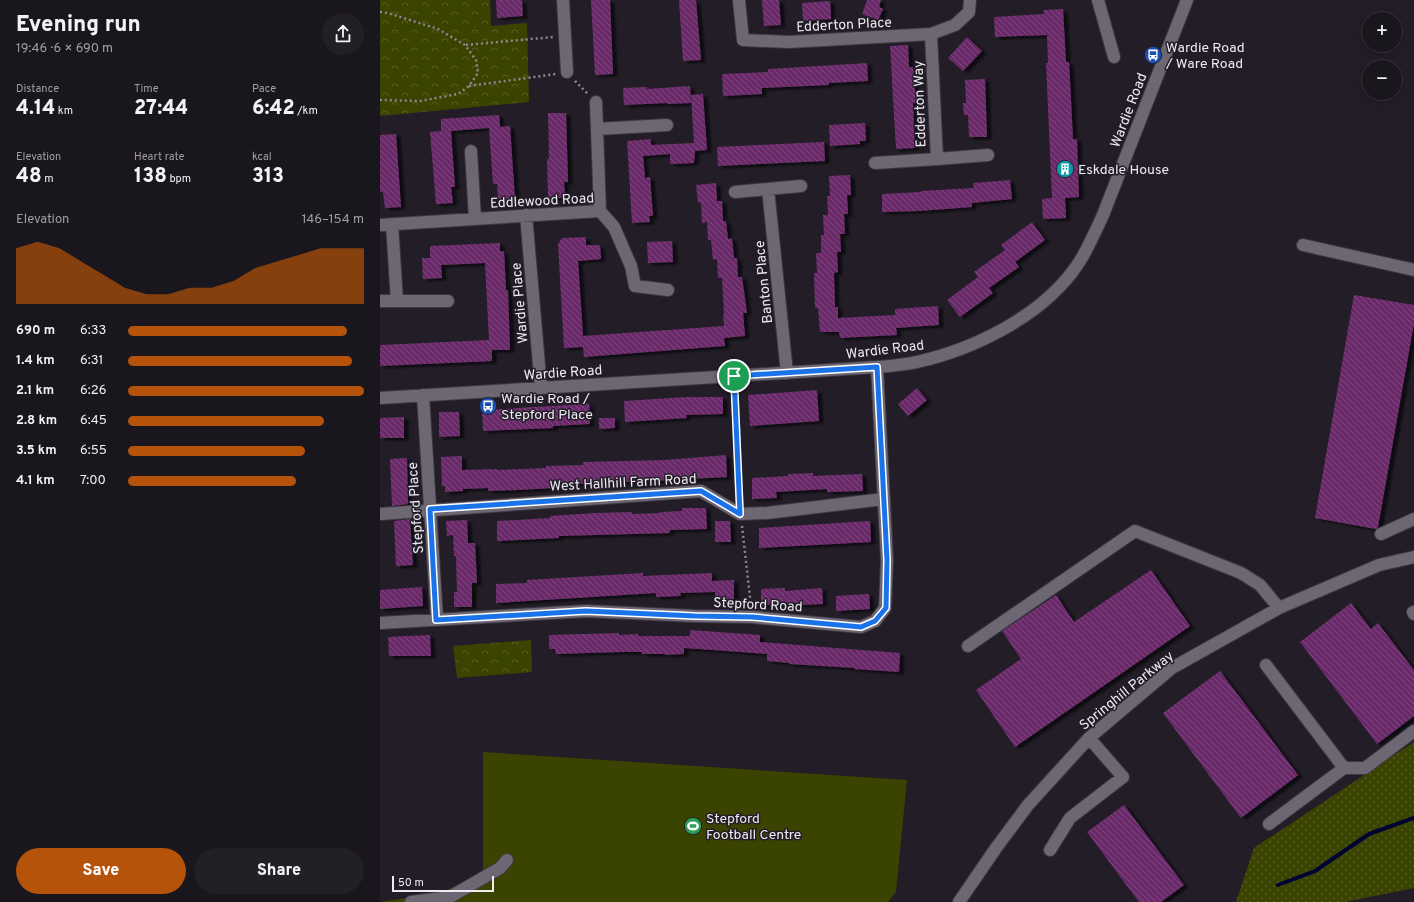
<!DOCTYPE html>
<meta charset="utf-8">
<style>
:root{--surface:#1a161d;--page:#231f26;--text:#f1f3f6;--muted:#9f9fa4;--line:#38353b;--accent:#b45309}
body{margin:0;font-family:Overpass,sans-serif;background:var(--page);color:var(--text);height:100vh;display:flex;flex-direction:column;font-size:15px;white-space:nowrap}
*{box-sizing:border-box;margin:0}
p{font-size:13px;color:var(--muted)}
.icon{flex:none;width:22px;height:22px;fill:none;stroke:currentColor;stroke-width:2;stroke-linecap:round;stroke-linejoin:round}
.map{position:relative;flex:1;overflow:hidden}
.details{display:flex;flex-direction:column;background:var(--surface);width:380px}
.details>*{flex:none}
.controls{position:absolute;left:982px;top:12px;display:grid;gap:8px}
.controls a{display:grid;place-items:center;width:40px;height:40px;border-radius:50%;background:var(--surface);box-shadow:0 2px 10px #0003,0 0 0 1px var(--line);font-size:20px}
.scale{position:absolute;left:12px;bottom:10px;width:102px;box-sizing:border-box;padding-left:4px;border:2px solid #edeaf1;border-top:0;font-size:11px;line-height:14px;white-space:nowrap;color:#edeaf1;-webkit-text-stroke:3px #221d27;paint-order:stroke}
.pin{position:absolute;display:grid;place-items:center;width:34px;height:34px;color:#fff;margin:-17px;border:2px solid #fff;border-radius:50%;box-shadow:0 1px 4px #0007}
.round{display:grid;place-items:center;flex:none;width:42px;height:42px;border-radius:21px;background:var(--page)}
.headline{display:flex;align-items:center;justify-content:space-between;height:68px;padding:0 16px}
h1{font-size:22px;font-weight:800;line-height:30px}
.metrics{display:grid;grid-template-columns:repeat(3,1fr);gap:6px;height:68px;padding:4px 16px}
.metrics div{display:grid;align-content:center}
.metrics b{font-size:20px;font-weight:800}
.metrics small{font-size:11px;font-weight:400}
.metrics p{font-size:11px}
.chart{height:112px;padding:8px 16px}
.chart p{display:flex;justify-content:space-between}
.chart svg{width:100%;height:72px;margin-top:4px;fill:var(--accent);opacity:.7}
.action{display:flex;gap:8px;margin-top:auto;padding:8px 16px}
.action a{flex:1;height:46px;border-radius:24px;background:var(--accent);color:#fff;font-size:16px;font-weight:800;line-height:46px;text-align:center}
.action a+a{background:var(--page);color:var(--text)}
ul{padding:0 16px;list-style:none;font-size:13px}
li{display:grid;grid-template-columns:64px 48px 1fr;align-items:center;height:30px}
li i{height:10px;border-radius:5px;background:var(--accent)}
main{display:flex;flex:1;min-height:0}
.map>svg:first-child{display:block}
.grass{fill:url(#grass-dots)}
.park{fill:url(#park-crowns)}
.pitch{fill:#3b4300}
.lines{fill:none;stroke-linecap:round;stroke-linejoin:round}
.stream{stroke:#000232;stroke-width:4}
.building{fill:url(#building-back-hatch);filter:url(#shadow)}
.minor-casing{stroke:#3d3942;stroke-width:14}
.path{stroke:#8d8991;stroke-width:2.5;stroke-dasharray:2 3;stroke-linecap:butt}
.minor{stroke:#6d6773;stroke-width:12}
.route-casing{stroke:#fff;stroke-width:8}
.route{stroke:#1a73e8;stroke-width:5}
.labels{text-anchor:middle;stroke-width:3;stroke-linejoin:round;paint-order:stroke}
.street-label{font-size:14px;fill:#edeaf1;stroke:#221d27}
.poi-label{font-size:14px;fill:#edeaf1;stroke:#221d27;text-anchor:start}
</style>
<main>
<section class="details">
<div class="headline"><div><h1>Evening run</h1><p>19:46 · 6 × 690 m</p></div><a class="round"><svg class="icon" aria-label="share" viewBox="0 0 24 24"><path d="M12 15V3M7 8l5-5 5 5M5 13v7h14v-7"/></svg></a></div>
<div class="metrics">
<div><p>Distance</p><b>4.14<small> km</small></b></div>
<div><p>Time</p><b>27:44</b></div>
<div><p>Pace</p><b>6:42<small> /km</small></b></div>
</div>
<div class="metrics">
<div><p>Elevation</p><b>48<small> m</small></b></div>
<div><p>Heart rate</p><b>138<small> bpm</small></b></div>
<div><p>kcal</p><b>313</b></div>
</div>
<div class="chart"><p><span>Elevation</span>146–154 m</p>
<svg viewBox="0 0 160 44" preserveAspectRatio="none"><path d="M0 44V10L10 6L20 10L30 18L40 26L50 34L60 38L70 38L80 34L90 34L100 30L110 22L120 18L130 14L140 10L150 10L160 10V44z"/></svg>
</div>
<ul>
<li><b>690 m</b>6:33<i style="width:93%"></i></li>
<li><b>1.4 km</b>6:31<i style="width:95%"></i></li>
<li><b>2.1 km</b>6:26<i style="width:100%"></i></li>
<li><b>2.8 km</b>6:45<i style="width:83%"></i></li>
<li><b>3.5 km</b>6:55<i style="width:75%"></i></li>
<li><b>4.1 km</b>7:00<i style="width:71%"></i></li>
</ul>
<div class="action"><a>Save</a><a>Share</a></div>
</section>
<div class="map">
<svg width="1034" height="902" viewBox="0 0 1034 902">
<defs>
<pattern id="grass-dots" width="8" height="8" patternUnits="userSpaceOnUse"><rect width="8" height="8" fill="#3b4300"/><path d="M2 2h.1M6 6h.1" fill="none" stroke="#585e26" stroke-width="1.8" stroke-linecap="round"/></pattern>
<pattern id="park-crowns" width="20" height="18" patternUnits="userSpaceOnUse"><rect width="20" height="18" fill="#3b4300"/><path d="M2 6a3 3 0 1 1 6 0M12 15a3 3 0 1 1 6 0" fill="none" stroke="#585e26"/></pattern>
<pattern id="building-back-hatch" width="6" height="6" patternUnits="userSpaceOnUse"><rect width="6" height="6" fill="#6a2c6b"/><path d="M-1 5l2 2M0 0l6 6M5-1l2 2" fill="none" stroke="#804b81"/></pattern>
<filter id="shadow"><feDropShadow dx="4.5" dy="2.5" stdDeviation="1" flood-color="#0009"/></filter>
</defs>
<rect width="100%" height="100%" fill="#221d27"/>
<path class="grass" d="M1034,742V888L965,902H856L874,848Z"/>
<path class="park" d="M0,0H110L111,26L147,23L149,102L0,116Z
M151,640L152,672L77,678L73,646Z"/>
<path class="pitch" d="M103,752L527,780L516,892L508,902H0L60,893L103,873Z"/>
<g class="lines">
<path class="stream" d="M898,885L935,871L989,834L1034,818"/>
</g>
<path class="building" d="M116,0H142L143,16L117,18Z
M211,0H230L233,74L215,75Z
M299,0H316L321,60L303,61Z
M382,0H399L401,25L384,26Z
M487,0H501L499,7L503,9L498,20L482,14Z
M450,1L451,19L423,21L422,3Z
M683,9L686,62H689L693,139H697L699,197L685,198L686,218L663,219L662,199L672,198L666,63H668L667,35L615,37L614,17L664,14V10Z
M587,37L602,51L583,71L568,58Z
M528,45L529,67H533L535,90L536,102L533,103L535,148L516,149L510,46Z
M487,63L488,81L449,83V85L382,88V94L343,96L342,74L388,72V69Z
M605,79L607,137H589L588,115H584L583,103H586L585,80Z
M310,86L311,103L287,104V103L244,105L243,88L267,87V89Z
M323,94L327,150L315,151L314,163L290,164V154L263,156L265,178L270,177L273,216H269L270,222L252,223L247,141L271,139V145L314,143L311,95Z
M168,113H186L188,182H184L185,198H168L167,159H169Z
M119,115L120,127L130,126L135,199L118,200L117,184H113L109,128L83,130L71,131L75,187H71L73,203L56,204L50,132L61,131V119Z
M485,123L486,141H480V144L450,146L449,125Z
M16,134L21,207L5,208L3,192H0V135Z
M444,142L445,161L338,166L337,147Z
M470,175L471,195H467L468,214H464L465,234H460L461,252H457L458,272L454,273L455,307H458V318L515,315V309L558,306L559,325L516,328L517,335L460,338L459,332H440L438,308H435L434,273H437L436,253H441V235H444L443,215H448L447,196H450L449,176Z
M630,180L632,199L592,203V207L539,211L502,212V194L541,192V191L594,188L593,183Z
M336,183L337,201H342L343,221H346L348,239L352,238L354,258H357L358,277H362L367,313H363L365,336L344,338L345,346L204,357L203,347L184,348L178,244L182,238L206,237V245H220L221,259L198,261L203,336L344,326L343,315H344L342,278H338L337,259L333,260L331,240H328L327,222L322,223L321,202L318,203L316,185Z
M652,222L665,240L635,262L639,267L609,288L613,293L580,317L567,300L598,277L594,272L625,250L621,245Z
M292,241L293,262L268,263L267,242Z
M120,243V251H124L126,290H128L130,350H112V361L0,366V345L109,340L105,263L61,265L62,278L43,279L42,258H50V246Z
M974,295L1034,305V323L998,527L996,529L935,518Z
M537,388L547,400L528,416L518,404Z
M437,390L439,421L370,426L368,395Z
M306,397H343V414L306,415L307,418L245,422L244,401Z
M209,404L210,424L173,426V428L103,431L102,410Z
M59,412H79L80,436L59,437Z
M24,417V438H0V418Z
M219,418H235V428L219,429Z
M346,455L347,477L273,481L191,484V487L138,490L108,491V488L83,489V491L65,492V486H62L61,457L82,456V470L117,469V470L166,468V466L203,465V462L285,460Z
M27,458L28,504L12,506L10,459Z
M433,473V476L482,474L483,491L447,492V489L396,492L397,498L372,499V478L408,476V474Z
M302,508H326L327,529L290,530V533L179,536V538L117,541V521L170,518V516L215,513L252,512V514L280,513V512L302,511Z
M30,519L33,565L16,566L14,521Z
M87,520L88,543H95L97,583H92V607H74V592H77L76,556H74L73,535L67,536L66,521Z
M335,521H350L351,542H335Z
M490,521L491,542L379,548V528Z
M771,570L810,626L635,747L596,690L641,659L622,631L676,595L694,622Z
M263,573V576L332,573V581L354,580V599L335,600V592L300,593L301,596L276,597V593L116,603V584L147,583V580Z
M42,587L43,606L0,609V590Z
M405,588V591L442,588L443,604L418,605V603L381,605V589Z
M489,594L490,609L456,611V596Z
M971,603L991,629L998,623L1034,670V716L997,744L920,642Z
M310,630L380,635V642L520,653L519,672L474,669L475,668L409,664V663L387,661V654L333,650L304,648V654L285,655V654H262V652H241L176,654L175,649H169V635L239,633V635L258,634V636H310Z
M50,635L51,656H9L8,637Z
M840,671L918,775L861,818L783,713Z
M744,805L804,885L781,902H759L707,832Z"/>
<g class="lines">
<defs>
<path id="minor" d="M183,0L187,72
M359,0L363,40L409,42L551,34L575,25L589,12L590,0
M718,0L734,57
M216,102L220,211
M217,129L287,125
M91,151L95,219
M557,159L608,155
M495,163L557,159L551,34
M388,189L407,373
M355,192L421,186
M146,215L161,388
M12,224L17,301
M0,225L220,211L234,227L251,266L255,286L288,290
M923,245L1034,270
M0,301H68
M43,395L57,619
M0,398L497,367C510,366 524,365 537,362C595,349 664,315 698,264C708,249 715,232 723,215L807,0
M0,514L321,491L360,514L387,513L504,499
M1001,534L1034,519
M1033,612L1034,614
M0,623L206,611L315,616L372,617L481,627L495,621L505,608L507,560L497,367
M588,646L755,531L861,573L880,585L899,608
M886,665L964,768L889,824
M964,768H985L1034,731
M670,850L690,818L743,777L709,738
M31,902L70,897L120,868L127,860
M579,902L616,848L648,805L709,738L792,668L899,608L999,565L1034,557"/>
</defs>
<use href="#minor" class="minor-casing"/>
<path class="path" d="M0,12L8,13L58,29L85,45L96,60L98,73L89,86L78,94L40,101L0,100
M86,45L173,37
M195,81L208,94
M89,86L176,74
M354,388L360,499
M362,526L371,606"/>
<use href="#minor" class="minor"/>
</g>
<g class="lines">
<defs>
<path id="route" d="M497,367L507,560L506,608L495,621L481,627L372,617L315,616L206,611L56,620L50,509L321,491L360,514L354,376Z"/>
</defs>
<use href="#route" class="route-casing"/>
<use href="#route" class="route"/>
</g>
<defs>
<symbol id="bus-disc" viewBox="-11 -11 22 22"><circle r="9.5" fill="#1a4fb4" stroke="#221d27"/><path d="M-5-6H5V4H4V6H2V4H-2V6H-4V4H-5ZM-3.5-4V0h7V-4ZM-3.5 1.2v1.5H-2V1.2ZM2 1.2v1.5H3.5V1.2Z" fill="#fff"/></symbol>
<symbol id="building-disc" viewBox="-11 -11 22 22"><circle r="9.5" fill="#0f9aa8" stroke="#221d27"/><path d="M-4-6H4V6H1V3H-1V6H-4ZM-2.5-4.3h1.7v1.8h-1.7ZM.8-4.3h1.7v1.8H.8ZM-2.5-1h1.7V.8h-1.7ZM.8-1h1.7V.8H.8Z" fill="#fff"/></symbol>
<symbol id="stadium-disc" viewBox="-11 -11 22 22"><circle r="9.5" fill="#2e9e5b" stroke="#221d27"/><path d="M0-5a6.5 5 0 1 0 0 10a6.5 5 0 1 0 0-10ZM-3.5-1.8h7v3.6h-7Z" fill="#fff"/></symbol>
</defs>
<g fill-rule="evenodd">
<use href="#bus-disc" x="763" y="45" width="20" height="20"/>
<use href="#building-disc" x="675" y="159" width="20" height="20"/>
<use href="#bus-disc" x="98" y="396" width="20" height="20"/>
<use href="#stadium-disc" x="303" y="816" width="20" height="20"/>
</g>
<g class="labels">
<g class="street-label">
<text transform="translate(464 24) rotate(-3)" y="5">Edderton Place</text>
<text transform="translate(539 104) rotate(-92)" y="5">Edderton Way</text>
<text transform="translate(748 110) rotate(-69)" y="5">Wardie Road</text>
<text transform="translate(162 200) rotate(-3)" y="5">Eddlewood Road</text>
<text transform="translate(383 282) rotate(-96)" y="5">Banton Place</text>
<text transform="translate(139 303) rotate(-95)" y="5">Wardie Place</text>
<text transform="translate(505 349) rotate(-7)" y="5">Wardie Road</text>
<text transform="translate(183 372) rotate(-4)" y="5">Wardie Road</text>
<text transform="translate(243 482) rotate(-3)" y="5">West Hallhill Farm Road</text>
<text transform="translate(35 508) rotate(-94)" y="5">Stepford Place</text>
<text transform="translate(378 604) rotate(3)" y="5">Stepford Road</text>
<text transform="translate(746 690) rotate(-39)" y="5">Springhill Parkway</text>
</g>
<g class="poi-label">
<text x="786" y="52">Wardie Road<tspan x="786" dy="16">/ Ware Road</tspan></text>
<text x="698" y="174">Eskdale House</text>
<text x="121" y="403">Wardie Road /<tspan x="121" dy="16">Stepford Place</tspan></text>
<text x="326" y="823">Stepford<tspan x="326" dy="16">Football Centre</tspan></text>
</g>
</g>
</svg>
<div class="controls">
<a>+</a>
<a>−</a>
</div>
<div class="scale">50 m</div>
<div class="pin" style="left:354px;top:376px;background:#1e9e55"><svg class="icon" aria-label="arrive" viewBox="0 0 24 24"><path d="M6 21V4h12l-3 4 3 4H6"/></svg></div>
</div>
</main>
